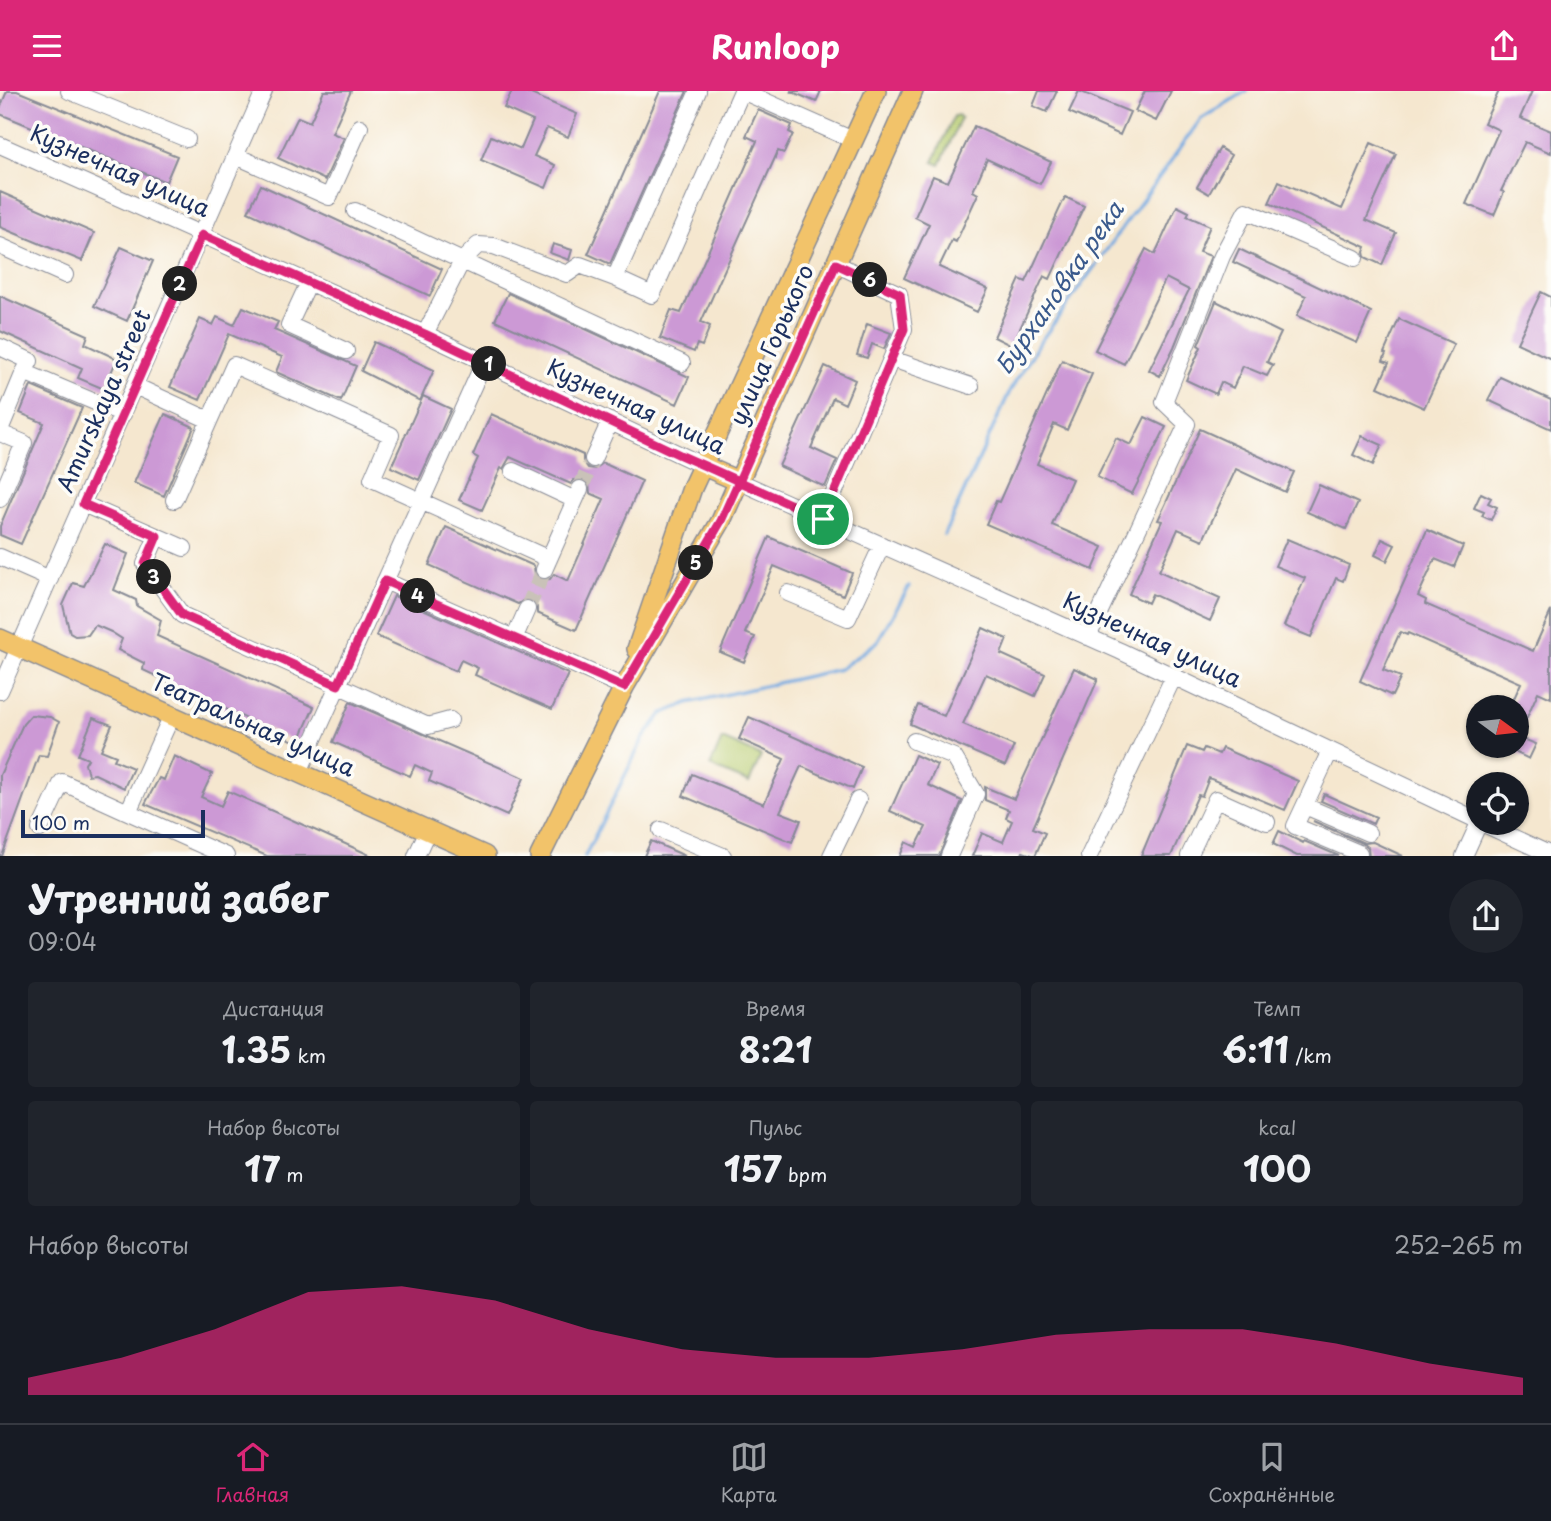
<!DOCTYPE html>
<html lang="ru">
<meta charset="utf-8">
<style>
:root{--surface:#171b24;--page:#20242c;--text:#f1f3f6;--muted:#9ea1a6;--line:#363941;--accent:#db2777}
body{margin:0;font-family:"Playpen Sans",sans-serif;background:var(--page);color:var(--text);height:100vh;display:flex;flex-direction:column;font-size:26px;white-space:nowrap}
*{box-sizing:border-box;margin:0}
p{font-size:23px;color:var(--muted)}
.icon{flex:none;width:38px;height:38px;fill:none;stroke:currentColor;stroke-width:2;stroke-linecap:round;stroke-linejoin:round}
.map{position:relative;height:765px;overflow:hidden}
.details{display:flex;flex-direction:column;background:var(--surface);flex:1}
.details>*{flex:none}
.needle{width:46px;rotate:105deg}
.fabs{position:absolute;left:1466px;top:604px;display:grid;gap:14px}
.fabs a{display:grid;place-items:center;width:63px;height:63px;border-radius:50%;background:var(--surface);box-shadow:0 2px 5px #0004;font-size:35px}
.scale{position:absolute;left:21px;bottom:18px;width:184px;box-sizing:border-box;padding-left:7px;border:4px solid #1b2f5e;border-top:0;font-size:19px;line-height:24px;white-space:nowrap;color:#1b2f5e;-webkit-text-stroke:5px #fdfcf7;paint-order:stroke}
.pin{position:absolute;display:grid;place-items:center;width:60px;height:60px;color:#fff;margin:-30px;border:4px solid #fff;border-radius:50%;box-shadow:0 2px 7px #0007}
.km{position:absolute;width:35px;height:35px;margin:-18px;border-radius:50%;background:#222;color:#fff;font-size:19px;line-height:35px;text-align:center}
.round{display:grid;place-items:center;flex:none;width:74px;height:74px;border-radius:37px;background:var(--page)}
.head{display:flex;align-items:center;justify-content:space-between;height:119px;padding:0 28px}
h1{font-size:38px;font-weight:700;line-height:52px}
.metrics{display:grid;grid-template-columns:repeat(3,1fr);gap:10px;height:119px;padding:7px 28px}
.metrics div{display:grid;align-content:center;border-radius:7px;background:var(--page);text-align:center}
.metrics b{font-size:35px;font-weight:700}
.metrics small{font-size:19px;font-weight:400}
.metrics p{font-size:19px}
.chart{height:196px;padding:14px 28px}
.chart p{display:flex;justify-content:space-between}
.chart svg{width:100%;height:126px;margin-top:7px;fill:var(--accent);opacity:.7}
header{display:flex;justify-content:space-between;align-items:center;height:91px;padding:0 28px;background:var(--accent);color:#fff;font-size:32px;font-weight:700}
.tab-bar{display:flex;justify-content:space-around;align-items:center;height:98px;border-top:2px solid var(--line);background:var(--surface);font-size:19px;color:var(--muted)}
.tab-bar a{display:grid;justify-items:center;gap:4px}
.tab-bar .selected{color:var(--accent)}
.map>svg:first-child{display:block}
.green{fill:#b7cc70;stroke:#697e67;stroke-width:2}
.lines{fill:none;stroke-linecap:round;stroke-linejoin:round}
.stream{stroke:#72a8e0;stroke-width:3.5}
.building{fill:#cc99d5}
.minor-tunnel{stroke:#c9c2b8;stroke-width:16;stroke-dasharray:16 8;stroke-linecap:butt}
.minor-casing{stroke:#888b96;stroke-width:18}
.major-casing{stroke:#888b96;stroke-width:22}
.minor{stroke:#fff;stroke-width:16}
.major{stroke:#f2c36a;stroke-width:19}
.route-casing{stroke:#fff;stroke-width:14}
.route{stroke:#db2777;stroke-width:9}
.labels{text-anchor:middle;stroke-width:7;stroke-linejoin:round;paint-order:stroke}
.street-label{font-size:23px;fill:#1b2f5e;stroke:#fdfcf7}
.water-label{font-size:24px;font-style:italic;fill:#39598c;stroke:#fdfcf7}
</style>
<header><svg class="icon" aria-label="menu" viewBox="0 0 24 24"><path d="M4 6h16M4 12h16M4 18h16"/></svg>Runloop<svg class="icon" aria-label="share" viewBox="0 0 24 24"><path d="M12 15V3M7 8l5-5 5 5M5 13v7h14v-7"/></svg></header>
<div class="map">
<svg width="1551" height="765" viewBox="0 0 1551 765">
<rect width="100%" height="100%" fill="#fdfcf7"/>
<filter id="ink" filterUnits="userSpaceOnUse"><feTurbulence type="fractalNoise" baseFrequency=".0143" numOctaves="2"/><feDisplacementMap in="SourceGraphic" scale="14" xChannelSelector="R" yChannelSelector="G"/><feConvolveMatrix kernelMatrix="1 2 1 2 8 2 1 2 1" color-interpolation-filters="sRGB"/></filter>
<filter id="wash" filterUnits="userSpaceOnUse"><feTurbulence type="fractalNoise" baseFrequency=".00686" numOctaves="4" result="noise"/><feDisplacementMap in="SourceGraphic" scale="28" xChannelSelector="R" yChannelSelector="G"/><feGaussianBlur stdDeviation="1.57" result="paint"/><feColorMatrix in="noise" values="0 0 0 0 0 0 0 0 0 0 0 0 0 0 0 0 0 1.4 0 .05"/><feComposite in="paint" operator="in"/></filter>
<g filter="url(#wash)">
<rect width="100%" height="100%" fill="#f5e7cf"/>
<path class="green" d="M958,24L961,27L940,74L933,71L954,25Z
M722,648L761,665L749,692L710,675Z"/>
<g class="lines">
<path class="stream" d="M944,444L1010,300L1038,254L1201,28L1246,0
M585,765L643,648L662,623L688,612L840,578L877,551L909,496"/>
</g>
<g id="blocks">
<path class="building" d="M7,0H17L177,65L166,91L0,23V17Z
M324,0H351L332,42L344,47L325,89L278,67L298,26L310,31Z
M512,0H524L577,23L568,46L547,37L534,65L555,74L546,97L481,69L491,45L521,58L533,30L504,17Z
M660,0H687L610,173L588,163Z
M790,0H821L816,11Z
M1039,0H1057L1047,21L1033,15Z
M1079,0L1130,21L1120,44L1069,21Z
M1145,0H1171L1156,30L1135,20Z
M1499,0H1532L1520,27L1551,40V62L1525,51L1501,100L1504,101L1494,124L1466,113L1499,39L1484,32Z
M758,19L792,34L789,41L793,43L784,62L778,60L701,231L710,235L702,255L697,253L694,261L660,247L671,219L681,222L757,50L746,45Z
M974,35L1051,71L1040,93L987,68L973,100L978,103L956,151L952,149L939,176L988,198L977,221L904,187L929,133L915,126L933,85L948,91Z
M1371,52L1396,63L1366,129L1396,142L1382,174L1365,166L1364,161L1366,156L1269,112L1279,90L1342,118Z
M1220,57L1231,64L1209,103L1197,96Z
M261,94L442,178L430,205L248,121Z
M0,101L94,142L82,170L0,136Z
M1065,106L1084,115L1050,188L1044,185L1012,255L994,246L1020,188L1026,191Z
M1177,115L1189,121L1187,125L1210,135L1199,161L1211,165L1174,256L1160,285L1149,279L1189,199L1166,187L1124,273L1095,259L1146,158L1155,163Z
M553,153L572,159L569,169L550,162Z
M121,156L153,170L127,230L94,215Z
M1239,158L1371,221L1357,252L1297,225L1306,205L1233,171Z
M1541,201L1551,206V268L1517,252Z
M508,202L689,286L677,313L495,229Z
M0,205L88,244L85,253L117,268L104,298L78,287L82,277L0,240Z
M1216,210L1281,242L1267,271L1273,274L1267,285L1243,275L1233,297L1221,291L1216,303L1186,289L1201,256L1198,254Z
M243,216L278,231L274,239L356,275L341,310L276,281L282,266L229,243L200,309L170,296L200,228L213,234L217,226L234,234Z
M1399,228L1454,253L1424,317L1378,296L1389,272L1383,270L1386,263L1384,262Z
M867,233L891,242L884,258L872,253L867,267L857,264Z
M374,251L434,279L420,310L361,280Z
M1062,269L1092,283L1067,339L1054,333L1037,373L1072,388L1052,434L1103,456L1093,479L986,433L996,410L999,411Z
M825,275L855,289L845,313L833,307L811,357L837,369L825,396L779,375Z
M1500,286L1551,309V338L1488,309Z
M31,295L82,317L21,453L0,444V435L44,332L20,322Z
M423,305L451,318L419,389L391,376Z
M165,323L194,336L164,405L134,392Z
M491,323L583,364V370L588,377L595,378L603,372L642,390L576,539L537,522V516L532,509L525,508L518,513L429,474L446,436L534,475L535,485L540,489L550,488L554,483L568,490L604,408L590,402L589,392L584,388L574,389L571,393L510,366L503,378L501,377L482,419L459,409L478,367L473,364Z
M1145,326L1166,336L1132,403L1097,386L1116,347L1131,354Z
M1200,338L1294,381L1285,401L1236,378L1203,449L1178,438L1159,480L1220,508L1210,530L1152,503L1148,512L1129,503L1162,430L1158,429Z
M1362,345L1382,354L1373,374L1353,364Z
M1319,394L1358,412L1346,438L1307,421Z
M1481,402L1491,407L1488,412L1497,416L1491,429L1482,425L1484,421L1474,417Z
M1427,439L1463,455L1454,476L1435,468L1418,505L1426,509L1425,513L1533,560L1551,520V607L1538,601L1518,646L1536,653L1529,668L1500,654H1517V616H1510L1521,592L1408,542L1407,544L1400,541L1383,579L1401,586L1392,605L1360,590Z
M769,446L852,482L843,504L774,475L745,542L755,546L744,571L720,561Z
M1287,448L1349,474L1343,490L1336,487L1311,546L1284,535L1305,487L1275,475Z
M1382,448L1395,454L1387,470L1375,464Z
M105,453L128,463L114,499L136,509L137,515L161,529L157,545L314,616L298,652L143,579L144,572L118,559L122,548L111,541L95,534L88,544L75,545L70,542L63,514L73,492L84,495Z
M394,505L568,583L552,618L475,584L478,577L461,569L456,580L376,545Z
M983,537L1007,548L1001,563L1045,583L1035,605L986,583L963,633L1014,655L1005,675L910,633L918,614L944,625Z
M1074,577L1098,588L1033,737L1045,742L1035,765L1023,761L1021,765H972L982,742L1003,751L1012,730L1006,727L1009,719L985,709V696L1014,708Z
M350,611L524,687L507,725L429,690L432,682L415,674L410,685L333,651Z
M31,624L50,626L59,631L47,665L39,664L2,765H0V684L23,633Z
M749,626L862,676L853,698L801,675L780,721L801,729L792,751L683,705L692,683L764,713L784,668L739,648Z
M93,627L112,634L101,659L116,665L114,669L133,677L124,697L95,683L88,684L85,673L88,668L78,664Z
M1187,655L1202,661L1204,657L1219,663L1222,657L1298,690L1285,719L1209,687L1202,705L1198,704L1171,765H1141Z
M915,664L937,674L928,694L962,710L939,765H900L906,751L916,756L926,736L890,720Z
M174,665L212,683L201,706L221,715L228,700L372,765H267L145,713L159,687L164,689Z
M1324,703L1376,726L1373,733L1321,710Z
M1313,730L1364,752L1373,751L1403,765H1369L1368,756L1364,753Z
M1279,740L1303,752L1304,750L1339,765H1297L1273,753Z
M651,750L685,765H644Z"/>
</g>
</g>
<g filter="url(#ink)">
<use href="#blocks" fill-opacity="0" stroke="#888b96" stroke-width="2"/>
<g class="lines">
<path class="minor-tunnel" d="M580,398L593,368
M527,518L544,479"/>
<defs>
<path id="minor" d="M69,0L187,48
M742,0L853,49
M0,54L425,243L702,374
M236,65L329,106L360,36
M355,120L682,272
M0,155L65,184
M615,187L698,0
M309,191L289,234L346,260
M425,243L462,170L478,154L494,155L567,183L580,174L615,187L652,204L742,0
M0,256L30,270L24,281
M892,268L971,295
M135,295L209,329
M0,339L24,281L123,323
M0,342L24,352L0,408
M593,368L610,330
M513,380L575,409
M738,390L1120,560L1479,730
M174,409L234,274L391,344L372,388L549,468
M83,413L184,457
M823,428L904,238L899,203L836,173
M157,445L145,473L182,524L428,635L450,629
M0,466L50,488
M544,479L580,398
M385,490L624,596
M788,502L848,527L882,454
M1088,546L1187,333L1164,311L1222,165L1246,120L1355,167
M514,548L527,518
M0,600L264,0
M172,624L128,721L226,765
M914,650L954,666L976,703L949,765
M1330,660L1295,735L1359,762
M299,681L484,271
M1305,715L1368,742
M1482,732L1551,764
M40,738L62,691L128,721
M661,739L723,765
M416,765L428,739
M831,765L858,709
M1089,765L1174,585
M1189,765L1216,708L1267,731
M1464,765L1479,732"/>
<path id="major" d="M702,374L738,390
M0,548L485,765
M637,558L692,397L876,0
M540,765L624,596L721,430L913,0"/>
</defs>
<use href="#minor" class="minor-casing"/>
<use href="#major" class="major-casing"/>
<use href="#minor" class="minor"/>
<use href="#major" class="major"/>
</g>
</g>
<g class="lines" filter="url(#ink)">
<defs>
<path id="route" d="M823,428C776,407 728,385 680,364L425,243L202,144L83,413L157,445L145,473L182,524L338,594L385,490L624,596L721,430L836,173L900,203L904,238L823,428"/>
</defs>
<use href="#route" class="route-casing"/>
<use href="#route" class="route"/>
</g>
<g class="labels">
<g class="street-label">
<text transform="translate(120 80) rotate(24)" y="8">Кузнечная улица</text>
<text transform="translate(772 254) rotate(-66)" y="8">улица Горького</text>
<text transform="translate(104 310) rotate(-66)" y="8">Amurskaya street</text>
<text transform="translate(636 316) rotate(25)" y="8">Кузнечная улица</text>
<text transform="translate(1152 549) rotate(25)" y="8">Кузнечная улица</text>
<text transform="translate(253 634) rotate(24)" y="8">Театральная улица</text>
</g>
<g class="water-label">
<text transform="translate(1060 197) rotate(-55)" y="8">Бурхановка река</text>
</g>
</g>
</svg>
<div class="fabs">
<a><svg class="needle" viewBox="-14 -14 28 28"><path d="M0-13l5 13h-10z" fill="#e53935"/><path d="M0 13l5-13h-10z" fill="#9ea1a6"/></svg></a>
<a><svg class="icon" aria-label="locate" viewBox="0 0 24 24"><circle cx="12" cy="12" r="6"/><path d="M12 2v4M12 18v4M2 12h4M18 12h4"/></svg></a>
</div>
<div class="scale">100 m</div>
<div class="pin" style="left:823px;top:428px;background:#1e9e55"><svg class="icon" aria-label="arrive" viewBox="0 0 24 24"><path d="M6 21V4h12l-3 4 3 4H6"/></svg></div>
<b class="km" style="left:489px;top:273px">1</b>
<b class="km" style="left:180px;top:193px">2</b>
<b class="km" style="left:154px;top:486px">3</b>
<b class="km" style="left:418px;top:505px">4</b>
<b class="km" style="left:696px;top:472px">5</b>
<b class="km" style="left:870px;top:189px">6</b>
</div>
<section class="details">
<div class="head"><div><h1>Утренний забег</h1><p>09:04</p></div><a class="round"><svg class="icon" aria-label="share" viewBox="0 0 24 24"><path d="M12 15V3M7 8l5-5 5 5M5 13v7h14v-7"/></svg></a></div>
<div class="metrics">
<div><p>Дистанция</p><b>1.35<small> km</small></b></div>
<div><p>Время</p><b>8:21</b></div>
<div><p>Темп</p><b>6:11<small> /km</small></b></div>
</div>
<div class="metrics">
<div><p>Набор высоты</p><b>17<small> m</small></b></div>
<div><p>Пульс</p><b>157<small> bpm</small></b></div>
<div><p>kcal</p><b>100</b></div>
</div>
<div class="chart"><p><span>Набор высоты</span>252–265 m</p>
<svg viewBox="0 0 160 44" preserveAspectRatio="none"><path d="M0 44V38L10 31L20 21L30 8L40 6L50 11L60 21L70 28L80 31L90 31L100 28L110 23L120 21L130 21L140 26L150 33L160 38V44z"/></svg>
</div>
</section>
<nav class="tab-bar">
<a class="selected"><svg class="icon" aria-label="home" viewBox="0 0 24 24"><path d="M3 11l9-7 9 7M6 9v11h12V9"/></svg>Главная</a>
<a><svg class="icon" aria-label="map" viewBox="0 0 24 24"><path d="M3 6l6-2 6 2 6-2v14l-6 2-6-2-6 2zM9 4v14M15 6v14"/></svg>Карта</a>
<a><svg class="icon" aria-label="saved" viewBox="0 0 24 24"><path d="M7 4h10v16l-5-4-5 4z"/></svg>Сохранённые</a>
</nav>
